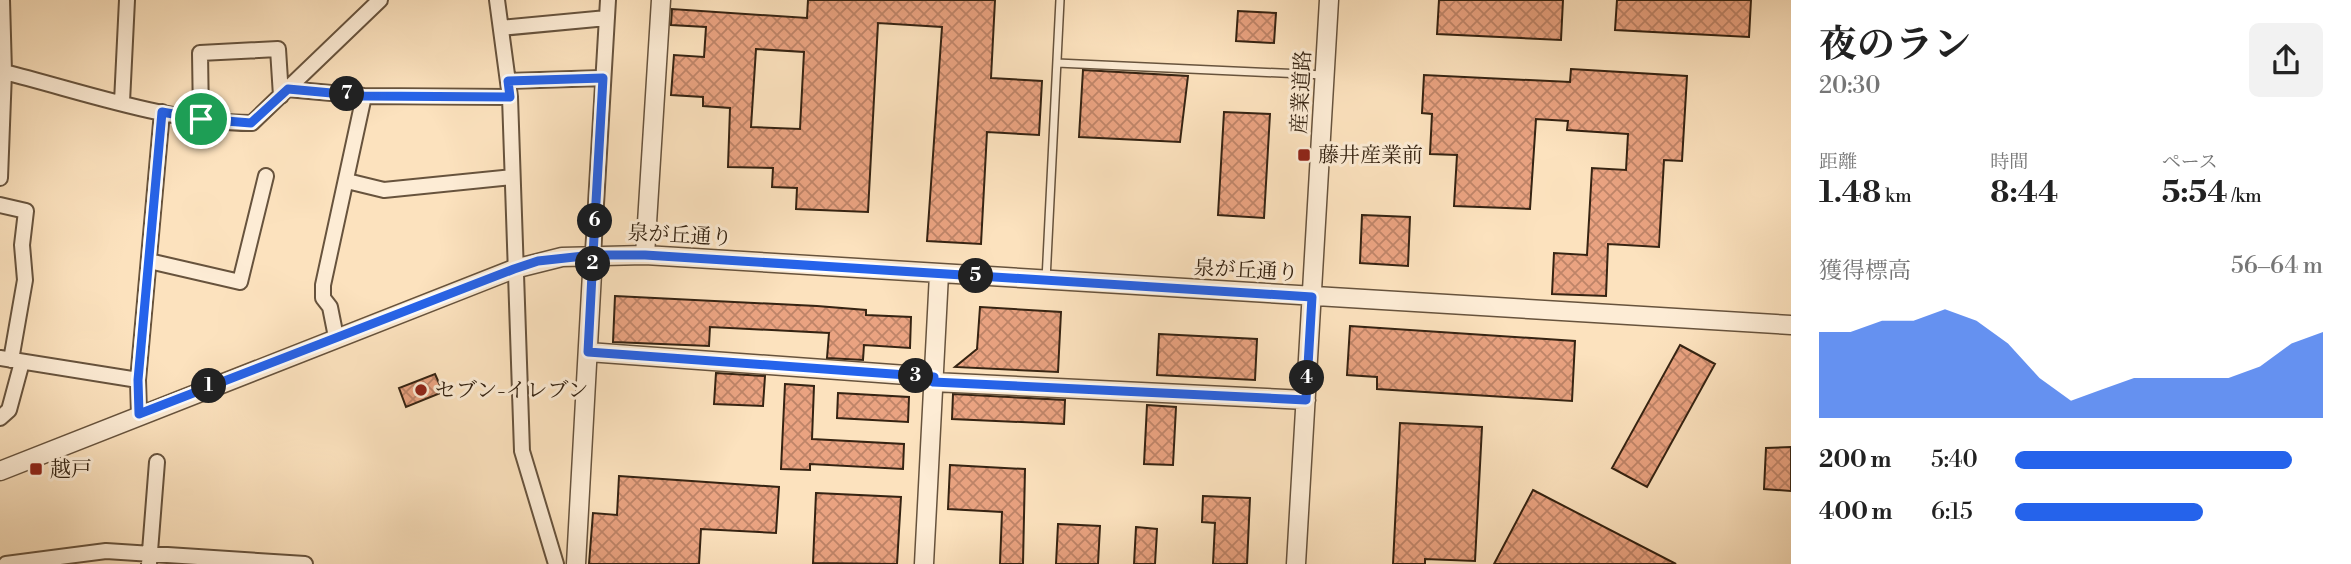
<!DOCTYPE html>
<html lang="ja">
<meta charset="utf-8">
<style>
:root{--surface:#fff;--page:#f2f2f2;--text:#222;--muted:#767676;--accent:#2563eb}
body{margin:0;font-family:"Libre Bodoni","Noto Serif JP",serif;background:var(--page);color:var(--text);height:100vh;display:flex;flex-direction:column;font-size:26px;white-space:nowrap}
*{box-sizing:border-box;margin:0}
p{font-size:23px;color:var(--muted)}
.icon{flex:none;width:38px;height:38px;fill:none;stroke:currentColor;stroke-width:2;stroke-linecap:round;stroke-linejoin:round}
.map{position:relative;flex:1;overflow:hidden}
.details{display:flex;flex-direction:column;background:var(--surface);width:560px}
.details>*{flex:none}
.pin{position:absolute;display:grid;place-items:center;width:60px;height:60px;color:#fff;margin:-30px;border:4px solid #fff;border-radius:50%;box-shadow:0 2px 7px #0007}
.km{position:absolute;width:35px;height:35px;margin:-18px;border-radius:50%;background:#222;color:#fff;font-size:19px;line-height:35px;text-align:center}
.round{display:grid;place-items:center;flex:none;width:74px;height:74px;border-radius:10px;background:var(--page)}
.overview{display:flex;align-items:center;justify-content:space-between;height:119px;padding:0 28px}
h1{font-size:38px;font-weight:700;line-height:52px}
.stats{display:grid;grid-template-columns:repeat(3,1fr);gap:10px;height:119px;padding:7px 28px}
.stats div{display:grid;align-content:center}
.stats b{font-size:30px;font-weight:700}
.stats small{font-size:19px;font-weight:400}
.stats p{font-size:19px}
.chart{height:196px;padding:14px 28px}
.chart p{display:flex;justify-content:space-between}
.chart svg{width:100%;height:126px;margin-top:7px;fill:var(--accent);opacity:.7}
ul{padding:0 28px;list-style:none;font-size:23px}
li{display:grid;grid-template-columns:112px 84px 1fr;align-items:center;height:52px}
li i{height:18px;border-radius:9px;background:var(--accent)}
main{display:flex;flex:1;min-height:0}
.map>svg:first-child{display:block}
.building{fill:url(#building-cross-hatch);stroke:#352312;stroke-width:2;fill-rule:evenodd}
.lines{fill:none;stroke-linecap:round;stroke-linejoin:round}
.service-casing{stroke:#67533d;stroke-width:10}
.minor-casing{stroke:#67533d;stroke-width:18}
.tertiary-casing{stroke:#67533d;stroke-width:21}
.service{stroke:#fdecd5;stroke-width:7}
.minor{stroke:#fdecd5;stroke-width:14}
.tertiary{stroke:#fdecd5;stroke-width:18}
.route-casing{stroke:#fff;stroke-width:14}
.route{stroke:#2563eb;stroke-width:9}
.poi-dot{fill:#8f2418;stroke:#fdecd5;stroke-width:2.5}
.labels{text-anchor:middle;stroke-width:6;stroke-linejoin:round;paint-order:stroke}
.street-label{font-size:21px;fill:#352312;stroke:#fdecd5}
.poi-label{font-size:21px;fill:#352312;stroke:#fdecd5;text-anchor:start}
</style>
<main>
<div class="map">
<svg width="1791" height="564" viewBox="0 0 1791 564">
<defs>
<pattern id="building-cross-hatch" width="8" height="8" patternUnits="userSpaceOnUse" patternTransform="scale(1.75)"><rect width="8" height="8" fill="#eaa381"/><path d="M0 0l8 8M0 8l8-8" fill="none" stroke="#be8468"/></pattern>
</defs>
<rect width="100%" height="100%" fill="#fce2be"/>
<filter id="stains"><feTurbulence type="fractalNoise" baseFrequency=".00286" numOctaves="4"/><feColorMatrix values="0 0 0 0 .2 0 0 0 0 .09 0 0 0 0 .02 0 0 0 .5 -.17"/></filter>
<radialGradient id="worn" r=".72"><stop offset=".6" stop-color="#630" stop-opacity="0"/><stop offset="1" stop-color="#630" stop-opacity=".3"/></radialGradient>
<path class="building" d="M808,0H995L991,78L1042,81L1039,135L987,132L981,244L927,241L942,27L878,23L868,212L796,209L797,188L772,187L773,168L728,167L730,108L703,106V97L671,95L674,55L704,57L706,27L671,25L672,9L807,18ZM756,49L804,52L800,129L751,127Z
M1439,0H1563L1561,40L1437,34Z
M1617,0H1751L1749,37L1615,30Z
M1238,11L1276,13L1274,43L1236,41Z
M1571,69L1687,76L1682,161L1664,160L1659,247L1608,244L1606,296L1552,294L1554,253L1587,255L1592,168L1626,170L1628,134L1567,130L1568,121L1536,119L1530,209L1454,206L1457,155L1430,154L1432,114L1422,113L1424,75L1570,82Z
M1083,70L1188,76L1180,142L1079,137Z
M1224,112L1270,114L1264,218L1218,215Z
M1362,215L1410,217L1408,266L1360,263Z
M615,296L817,306L866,310V315L911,317L910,348L864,345L863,360L827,358L829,333L710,327L709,346L613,342Z
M980,307L1061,312L1058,372L955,367L977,349Z
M1350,326L1575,341L1572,401L1377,389V377L1347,375Z
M1159,334L1257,339L1255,380L1157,375Z
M1680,345L1715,364L1647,487L1612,468Z
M716,373L765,376L763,406L714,404Z
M435,374L443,392L406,407L399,388Z
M785,384L814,386L812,439L904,444L903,469L810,464V470L781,469Z
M838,393L909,397L908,422L837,418Z
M953,394L1065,400L1064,424L952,419Z
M1147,405L1176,407L1173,465L1144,464Z
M1400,423L1482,427L1475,561L1425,559V564H1393Z
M1791,447V491L1764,489L1766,448Z
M950,465L1025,469L1023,564H1000L1002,512L948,509Z
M619,476L779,487L776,533L701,529L699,564H589L593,513L617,515Z
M1533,490L1676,564H1494Z
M816,493L901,497L897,564L813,563Z
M1203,496L1250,498L1247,564H1213L1215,523L1202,522Z
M1058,524L1100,526L1098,564H1056Z
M1136,527L1157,529L1155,564H1134Z"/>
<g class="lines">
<defs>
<path id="service" d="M1057,63L1324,75
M1046,280L1060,0"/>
<path id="minor" d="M497,0L510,97L522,451L556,564
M501,28L607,18
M4,72C84,92 169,123 252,123L380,0
M508,81L603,78
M287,89L364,96L510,97
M122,102L127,0
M201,119L200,53L278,49L281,96
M0,178L4,72L2,0
M347,181L384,190L512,177
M0,205L26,211L22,245L25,280L11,360
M593,255L608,0
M149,261L240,282L266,176
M336,337L330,307L323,298V285L364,96
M0,358L138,380
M139,414L138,380L162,112
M0,418L9,410L22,362
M6,564L106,551L305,564
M149,564L157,462"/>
<path id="tertiary" d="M645,255L661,0
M588,352L934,377
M933,382L1306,400
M0,471L514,269L562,257L645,255L1791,325
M576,564L593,255
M924,564L939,274
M1296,564L1329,0"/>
</defs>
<use href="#service" class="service-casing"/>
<use href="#minor" class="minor-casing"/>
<use href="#tertiary" class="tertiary-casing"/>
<use href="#service" class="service"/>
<use href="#minor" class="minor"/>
<use href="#tertiary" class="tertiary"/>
</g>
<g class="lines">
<defs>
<path id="route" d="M201,119L162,112L138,380L139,414L514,269L538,261L593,255L588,352L934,377L933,382L1306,400L1312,297L645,255H593L603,78L508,81L510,97L364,96L288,89L251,123L201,119"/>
</defs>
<use href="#route" class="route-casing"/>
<use href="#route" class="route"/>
</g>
<g class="poi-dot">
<rect x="1297" y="148" width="14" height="14" rx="3.5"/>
<circle cx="421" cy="390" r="7"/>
<rect x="29" y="462" width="14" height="14" rx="3.5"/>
</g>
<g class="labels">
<g class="street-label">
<text transform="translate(1301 92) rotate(-87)" y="7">産業道路</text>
<text transform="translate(680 235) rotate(3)" y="7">泉が丘通り</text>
<text transform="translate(1246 270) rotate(3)" y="7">泉が丘通り</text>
</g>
<g class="poi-label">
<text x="1318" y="162">藤井産業前</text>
<text x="435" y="397">セブン-イレブン</text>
<text x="50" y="476">越戸</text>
</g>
</g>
<rect width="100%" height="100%" filter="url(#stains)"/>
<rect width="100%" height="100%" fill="url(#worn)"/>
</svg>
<div class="pin" style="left:201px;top:119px;background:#1e9e55"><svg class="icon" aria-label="arrive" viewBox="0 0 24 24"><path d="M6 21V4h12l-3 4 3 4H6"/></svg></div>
<b class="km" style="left:209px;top:386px">1</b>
<b class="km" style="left:593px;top:264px">2</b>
<b class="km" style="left:916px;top:376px">3</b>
<b class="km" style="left:1307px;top:378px">4</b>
<b class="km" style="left:976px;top:276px">5</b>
<b class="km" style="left:595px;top:221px">6</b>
<b class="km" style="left:347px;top:94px">7</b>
</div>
<section class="details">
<div class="overview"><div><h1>夜のラン</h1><p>20:30</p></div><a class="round"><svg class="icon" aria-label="share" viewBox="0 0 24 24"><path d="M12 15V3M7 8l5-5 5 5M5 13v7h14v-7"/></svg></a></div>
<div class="stats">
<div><p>距離</p><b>1.48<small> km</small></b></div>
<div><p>時間</p><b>8:44</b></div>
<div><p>ペース</p><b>5:54<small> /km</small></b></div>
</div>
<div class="chart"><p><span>獲得標高</span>56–64 m</p>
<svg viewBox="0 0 160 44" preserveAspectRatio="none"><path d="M0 44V14L10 14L20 10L30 10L40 6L50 10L60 18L70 30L80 38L90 34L100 30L110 30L120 30L130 30L140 26L150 18L160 14V44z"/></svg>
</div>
<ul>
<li><b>200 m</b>5:40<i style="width:90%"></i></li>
<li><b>400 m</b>6:15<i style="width:61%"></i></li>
</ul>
</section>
</main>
